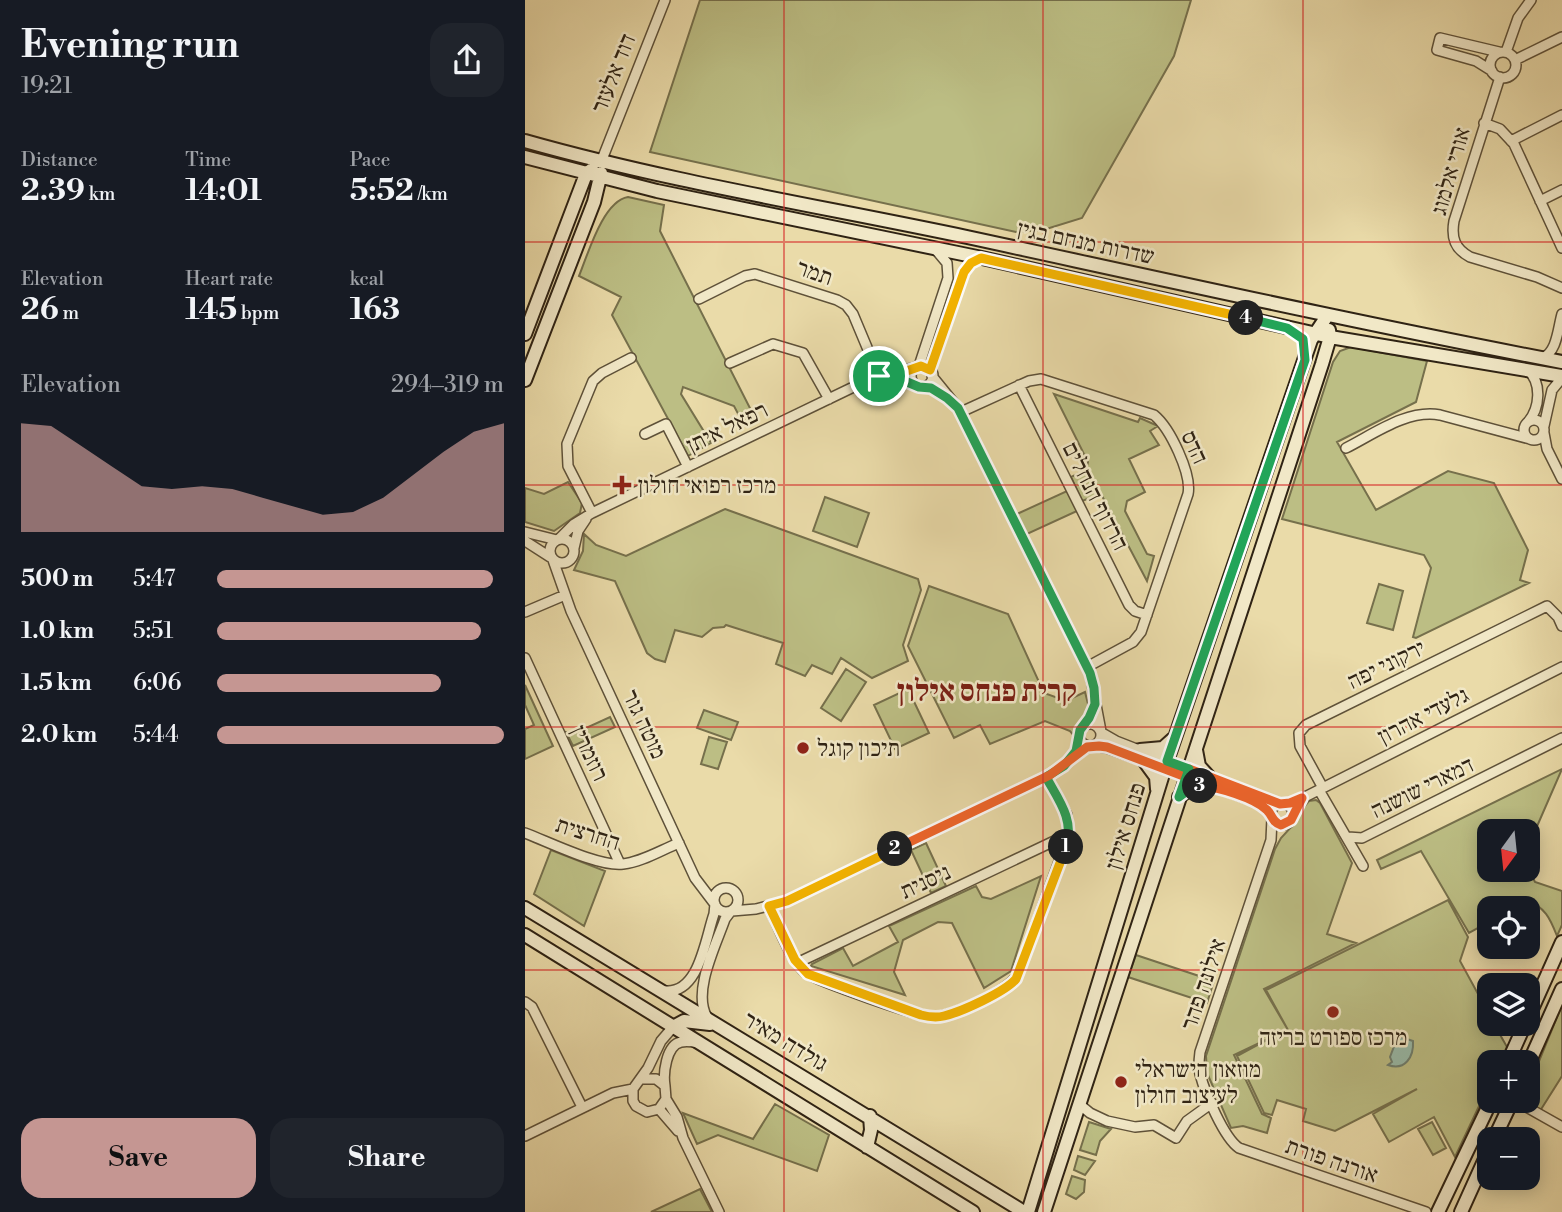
<!DOCTYPE html>
<meta charset="utf-8">
<style>
:root{--surface:#171b24;--page:#20242c;--text:#f1f3f6;--muted:#9ea1a6;--accent:#c59692}
body{margin:0;font-family:"Libre Bodoni","Frank Ruhl Libre",serif;background:var(--page);color:var(--text);height:100vh;display:flex;flex-direction:column;font-size:26px;white-space:nowrap}
*{box-sizing:border-box;margin:0}
p{font-size:23px;color:var(--muted)}
.icon{flex:none;width:38px;height:38px;fill:none;stroke:currentColor;stroke-width:2;stroke-linecap:round;stroke-linejoin:round}
.map{position:relative;flex:1;overflow:hidden}
.panel{display:flex;flex-direction:column;background:var(--surface);width:525px}
.panel>*{flex:none}
.needle{width:46px;rotate:195deg}
.buttons{position:absolute;left:952px;top:819px;display:grid;gap:14px}
.buttons a{display:grid;place-items:center;width:63px;height:63px;border-radius:14px;background:var(--surface);box-shadow:0 4px 18px #0003;font-size:35px}
.pin{position:absolute;display:grid;place-items:center;width:60px;height:60px;color:#fff;margin:-30px;border:4px solid #fff;border-radius:50%;box-shadow:0 2px 7px #0007}
.km{position:absolute;width:35px;height:35px;margin:-18px;border-radius:50%;background:#222;color:#fff;font-size:19px;line-height:35px;text-align:center}
.round{display:grid;place-items:center;flex:none;width:74px;height:74px;border-radius:21px;background:var(--page)}
.head{display:flex;align-items:center;justify-content:space-between;height:119px;padding:0 21px}
h1{font-size:38px;font-weight:700;line-height:52px}
.metrics{display:grid;grid-template-columns:repeat(3,1fr);gap:10px;height:119px;padding:7px 21px}
.metrics div{display:grid;align-content:center}
.metrics b{font-size:30px;font-weight:700}
.metrics small{font-size:19px;font-weight:400}
.metrics p{font-size:19px}
.chart{height:196px;padding:14px 21px}
.chart p{display:flex;justify-content:space-between}
.chart svg{width:100%;height:126px;margin-top:7px;fill:var(--accent);opacity:.7}
.cta{display:flex;gap:14px;margin-top:auto;padding:14px 21px}
.cta a{flex:1;height:80px;border-radius:21px;background:var(--accent);color:#111;font-size:28px;font-weight:700;line-height:80px;text-align:center}
.cta a+a{background:var(--page);color:var(--text)}
ul{padding:0 21px;list-style:none;font-size:23px}
li{display:grid;grid-template-columns:112px 84px 1fr;align-items:center;height:52px}
li i{height:18px;border-radius:9px;background:var(--accent)}
main{display:flex;flex:1;min-height:0}
.map>svg:first-child{display:block}
.green{fill:#bcbe84;stroke:#76704c;stroke-width:2}
.water{fill:#98bbaa;stroke:#6e7e6e;stroke-width:2}
.lines{fill:none;stroke-linecap:round;stroke-linejoin:round}
.street-casing{stroke:#5e5139;stroke-width:12}
.secondary-casing{stroke:#2f2314;stroke-width:16}
.street{stroke:#f1e8c7;stroke-width:9}
.secondary{stroke:#f1e8c7;stroke-width:12}
.split-1-casing{stroke:#fff;stroke-width:14}
.split-2-casing{stroke:#fff;stroke-width:14}
.split-3-casing{stroke:#fff;stroke-width:14}
.split-4-casing{stroke:#fff;stroke-width:14}
.split-5-casing{stroke:#fff;stroke-width:14}
.split-1{stroke:#22a559;stroke-width:9}
.split-2{stroke:#f5b400;stroke-width:9}
.split-3{stroke:#f0652b;stroke-width:9}
.split-4{stroke:#22a559;stroke-width:9}
.split-5{stroke:#f5b400;stroke-width:9}
.grid{fill:none;stroke:#d62828;stroke-width:2;stroke-opacity:0.55}
.poi-dot{fill:#8f2418;stroke:#f1e8c7;stroke-width:2.5}
.labels{text-anchor:middle;stroke-width:5;stroke-linejoin:round;paint-order:stroke}
.street-label{font-size:23px;fill:#2f2314;stroke:#f1e8c7}
.poi-label{font-size:23px;fill:#2f2314;stroke:#f1e8c7;text-anchor:start}
.district-label{font-size:30px;font-weight:bold;fill:#7a1f14;stroke:#f1e8c7}
</style>
<main>
<section class="panel">
<div class="head"><div><h1>Evening run</h1><p>19:21</p></div><a class="round"><svg class="icon" aria-label="share" viewBox="0 0 24 24"><path d="M12 15V3M7 8l5-5 5 5M5 13v7h14v-7"/></svg></a></div>
<div class="metrics">
<div><p>Distance</p><b>2.39<small> km</small></b></div>
<div><p>Time</p><b>14:01</b></div>
<div><p>Pace</p><b>5:52<small> /km</small></b></div>
</div>
<div class="metrics">
<div><p>Elevation</p><b>26<small> m</small></b></div>
<div><p>Heart rate</p><b>145<small> bpm</small></b></div>
<div><p>kcal</p><b>163</b></div>
</div>
<div class="chart"><p><span>Elevation</span>294–319 m</p>
<svg viewBox="0 0 160 44" preserveAspectRatio="none"><path d="M0 44V6L10 7L20 14L30 21L40 28L50 29L60 28L70 29L80 32L90 35L100 38L110 37L120 32L130 24L140 16L150 9L160 6V44z"/></svg>
</div>
<ul>
<li><b>500 m</b>5:47<i style="width:96%"></i></li>
<li><b>1.0 km</b>5:51<i style="width:92%"></i></li>
<li><b>1.5 km</b>6:06<i style="width:78%"></i></li>
<li><b>2.0 km</b>5:44<i style="width:100%"></i></li>
</ul>
<div class="cta"><a>Save</a><a>Share</a></div>
</section>
<div class="map">
<svg width="1037" height="1212" viewBox="0 0 1037 1212">
<rect width="100%" height="100%" fill="#eadba9"/>
<filter id="stains"><feTurbulence type="fractalNoise" baseFrequency=".00286" numOctaves="4"/><feColorMatrix values="0 0 0 0 .2 0 0 0 0 .09 0 0 0 0 .02 0 0 0 .5 -.17"/></filter>
<radialGradient id="worn" r=".72"><stop offset=".6" stop-color="#630" stop-opacity="0"/><stop offset="1" stop-color="#630" stop-opacity=".3"/></radialGradient>
<path class="green" d="M175,0H666L649,56L557,218L518,230L491,232L125,152Z
M103,197L139,205L135,231L231,420L219,425L209,406L158,387L156,394L186,443L163,456L87,315L96,297L54,276C63,254 78,201 103,197Z
M826,347L902,361L891,402L812,442L851,510L923,471L969,483L1003,550L995,580L1004,583L891,638L888,637L906,568L899,555L757,519L808,362L815,351Z
M529,394L613,422L615,418L633,426L625,431L634,445L604,459L620,492L602,501L600,511L622,554L629,556L622,581L576,494L557,501L546,477L561,470L563,462Z
M43,482L57,503L55,513L29,531L0,522V488L19,494Z
M542,491L552,511L502,534L492,514Z
M300,497L344,513L332,547L288,531Z
M200,509L393,579L396,590L378,645L383,661L347,678L316,658L307,674L287,665L280,676L251,664L258,643L201,625L199,627L188,628L177,637L150,630L140,662L130,659L122,653L90,581L49,570L58,551L59,534L71,545L101,556Z
M854,584L878,591L868,630L842,623Z
M404,586L483,614L519,693L541,701L560,692L564,708L550,732V737L545,731L520,721L465,744L455,725L429,738L383,646Z
M321,669L341,682L316,721L296,708Z
M0,685L28,746L0,759V729L9,725L0,705Z
M383,689L404,733L370,749L349,705Z
M179,710L213,722L206,740L172,728Z
M85,717L90,727L48,746L41,732L48,734Z
M184,737L202,742L193,769L176,764Z
M1037,769L1003,847V831H964V870H1003V868L1010,882L1037,891V925L1032,936C1025,918 1020,907 1001,900L994,908H964V922L944,933L896,851L856,869L852,860Z
M791,800L795,803L827,863L802,934L831,943L739,989L763,1030L741,990L923,900L943,937L935,961L964,1014V1024H969L982,1047L975,1062H964V1085L930,1157L909,1117L864,1142L848,1114L892,1089L810,1131L778,1121L781,1109L752,1100L747,1115L739,1113L712,1056L747,1037L709,1055L737,1114L746,1118L742,1133L718,1126L706,1128L682,1073L681,1056L750,849L756,838L769,824L778,808L784,801Z
M401,843L421,886L406,893L386,850Z
M26,850L80,871L59,926L9,894Z
M516,876L486,971L459,988L427,923L413,922L378,940L369,972L380,995L286,966L287,964L318,948L328,966L373,942L364,926L451,886L457,897L466,899Z
M611,955L689,981L682,1003L603,977Z
M1037,1005V1076L1015,1111L997,1101H1003V1088Z
M250,1104L304,1135L292,1171L193,1135L172,1144L158,1113L228,1139Z
M564,1122L586,1129L575,1141L571,1155L555,1150Z
M907,1122L921,1148L908,1155L893,1129Z
M553,1156L570,1161L560,1175L549,1170Z
M547,1176L560,1180L559,1192L551,1199L541,1194Z
M175,1189L187,1212H126Z"/>
<path class="water" d="M873,1036L888,1041C889,1057 880,1071 863,1065L867,1062L865,1057Z"/>
<g class="lines">
<defs>
<path id="street" d="M981,52L993,18L1006,0
M965 65a13 13 0 1 1 26 0a13 13 0 1 1-26 0Z
M990,60L1037,37
M967,71L951,61L912,50L915,38L974,52
M975,77L929,221C926,238 930,249 945,257L1012,277L1037,288
M959,123L975,129L989,144L1037,248
M986,141L1037,115
M76,162L140,0
M1015,201L1037,190
M174,299L220,276L230,274L312,300L321,305L328,314L354,376
M1017,358C1032,353 1033,328 1037,314
M205,363L248,344L278,353L304,399
M386 376a11 11 0 1 1 22 0a11 11 0 1 1-22 0Z
M394,366L423,278L422,263L411,250
M405,370L439,272L446,263L457,258
M407,376L433,408L565,673L576,731
M494,385L604,605L610,611L622,615
M436,412L504,381L516,379L629,415C645,428 667,474 663,494L616,632L608,642L562,667
M999 430a10 10 0 1 1 20 0a10 10 0 1 1-20 0Z
M1003,422C1015,408 1017,383 1003,370
M1019,426L1027,390L1037,378
M1019,433L1022,449L1037,479
M120,434L141,424L163,467
M821,448C849,434 882,409 915,415L1005,439
M67,513L43,466L42,444L68,381L77,373L106,358
M0,532L32,540
M25 551a12 12 0 1 1 24 0a12 12 0 1 1-24 0Z
M34,539L49,524L67,513L343,380L391,367
M0,541L25,557
M49,548L53,531L61,519
M28,560L46,611L170,878L189,903
M0,612L40,595
M0,658L95,864
M554 735a11 11 0 1 1 22 0a11 11 0 1 1-22 0Z
M577,733L591,741L668,771
M569,746L582,748L729,801L740,808L747,817
M681,776L755,804
M798,788L775,746L774,733L781,725L1022,606L1033,617L1037,626
M794,790L838,866
M746 814a11 11 0 1 1 22 0a11 11 0 1 1-22 0Z
M758,804L770,802L1037,667
M747,818L746,840L675,1052C674,1060 673,1067 675,1074C680,1093 699,1138 714,1148L901,1212
M0,833C24,842 74,867 98,864C117,862 136,850 154,843
M823,837L837,838L1037,738
M189 900a12 12 0 1 1 24 0a12 12 0 1 1-24 0Z
M244,907C253,925 265,960 281,973C292,981 394,1017 408,1017C428,1017 484,991 493,974L543,837L542,815L521,777
M207,911L231,909L262,901L525,775L564,746
M272,963L544,834
M140,991C174,994 180,940 189,914L190,904
M0,1002L7,1007L57,1107
M182,1017C167,992 191,945 200,919L206,911
M116,1079H131L140,1086L141,1099L134,1109L122,1112L111,1106L108,1101V1089L123,1068L136,1041L148,1027
M140,1086C138,1074 141,1045 156,1042C161,1041 169,1042 173,1043
M141,1099L152,1117L158,1138L194,1212
M991,1101L1037,1127
M554,1104L565,1113L582,1121L610,1127L629,1125L651,1138L662,1121L687,1103
M134,1109L153,1131
M0,1136L88,1093L108,1089"/>
<path id="secondary" d="M0,141C145,182 295,206 442,237C641,280 838,324 1037,362
M0,157L132,191L457,258L805,337L1037,376
M0,334L61,174L67,169
M0,380L69,202L76,173
M615,750L638,748L648,739
M671,750L674,766L684,777
M620,762L631,777L632,789
M654,797L666,788L688,786
M0,908L499,1212
M0,935L448,1212
M1003,1018L1037,942
M148,1027L159,1021L185,1024
M983,1062L1000,1024
M1003,1065L1037,989
M969,1139L987,1101
M342,1147L346,1130L345,1116
M503,1212L642,761L786,340L802,316
M519,1212L797,364L805,337L804,330
M913,1212L966,1101
M936,1212L964,1150"/>
</defs>
<use href="#street" class="street-casing"/>
<use href="#secondary" class="secondary-casing"/>
<use href="#street" class="street"/>
<use href="#secondary" class="secondary"/>
</g>
<g class="lines">
<defs>
<path id="split-1" d="M354,376L375,379L394,387L406,388L422,398L433,408L565,673L569,688L570,704L564,718L555,730L551,751L539,766L521,777C533,799 550,820 541,847"/>
<path id="split-2" d="M370,849L262,901L244,906L270,960L283,974L396,1015C404,1017 411,1018 419,1016C436,1012 480,992 491,979L541,847"/>
<path id="split-3" d="M370,849L525,775L562,747L574,746L582,747L661,777L664,769L755,804L765,803L777,798L766,820L756,825C747,822 748,816 742,810C730,798 691,786 675,786"/>
<path id="split-4" d="M675,786L666,788L654,797L664,769L642,761L780,360L778,339L762,328L721,318"/>
<path id="split-5" d="M354,376L376,373L396,366L405,370L439,272L446,263L456,258L721,318"/>
</defs>
<use href="#split-1" class="split-1-casing"/>
<use href="#split-2" class="split-2-casing"/>
<use href="#split-3" class="split-3-casing"/>
<use href="#split-4" class="split-4-casing"/>
<use href="#split-5" class="split-5-casing"/>
<use href="#split-1" class="split-1"/>
<use href="#split-2" class="split-2"/>
<use href="#split-3" class="split-3"/>
<use href="#split-4" class="split-4"/>
<use href="#split-5" class="split-5"/>
</g>
<path class="grid" d="M259,0V1212M518,0V1212M778,0V1212M0,242H1037M0,485H1037M0,727H1037M0,970H1037"/>
<g class="poi-dot">
<path d="M93.5 474.5h7v7h7v7h-7v7h-7v-7h-7v-7h7z"/>
<circle cx="278" cy="748" r="7"/>
<circle cx="808" cy="1012" r="7"/>
<circle cx="596" cy="1082" r="7"/>
</g>
<g class="labels">
<g class="street-label">
<text transform="translate(88 73) rotate(-68)" y="8">דוד אלעזר</text>
<text transform="translate(925 171) rotate(-74)" y="8">אורי אלמוג</text>
<text transform="translate(561 242) rotate(12)" y="8">שדרות מנחם בגין</text>
<text transform="translate(290 272) rotate(19)" y="8">תמר</text>
<text transform="translate(202 427) rotate(-26)" y="8">רפאל איתן</text>
<text transform="translate(670 447) rotate(65)" y="8">הדס</text>
<text transform="translate(571 496) rotate(63)" y="8">הרדוף הנחלים</text>
<text transform="translate(861 664) rotate(-26)" y="8">ירקוני יפה</text>
<text transform="translate(898 715) rotate(-27)" y="8">גלעדי אהרון</text>
<text transform="translate(120 724) rotate(65)" y="8">מוטה גור</text>
<text transform="translate(65 753) rotate(65)" y="8">רוזמרין</text>
<text transform="translate(897 787) rotate(-26)" y="8">דמארי שושנה</text>
<text transform="translate(600 826) rotate(-73)" y="8">פנחס אילון</text>
<text transform="translate(63 833) rotate(17)" y="8">החרצית</text>
<text transform="translate(400 881) rotate(-25)" y="8">ניסנית</text>
<text transform="translate(678 984) rotate(-71)" y="8">אילונה פהר</text>
<text transform="translate(261 1041) rotate(31)" y="8">גולדה מאיר</text>
<text transform="translate(807 1160) rotate(19)" y="8">אורנה פורת</text>
</g>
<g class="poi-label">
<text x="113" y="493">מרכז רפואי חולון</text>
<text x="292" y="756">תיכון קוגל</text>
<text x="808" y="1045" text-anchor="middle">מרכז ספורט בריזה</text>
<text x="610" y="1077">מוזאון הישראלי<tspan x="610" dy="26">לעיצוב חולון</tspan></text>
</g>
<g class="district-label">
<text x="462" y="701">קרית פנחס אילון</text>
</g>
</g>
<rect width="100%" height="100%" filter="url(#stains)"/>
<rect width="100%" height="100%" fill="url(#worn)"/>
</svg>
<div class="buttons">
<a><svg class="needle" viewBox="-14 -14 28 28"><path d="M0-13l5 13h-10z" fill="#e53935"/><path d="M0 13l5-13h-10z" fill="#9ea1a6"/></svg></a>
<a><svg class="icon" aria-label="locate" viewBox="0 0 24 24"><circle cx="12" cy="12" r="6"/><path d="M12 2v4M12 18v4M2 12h4M18 12h4"/></svg></a>
<a><svg class="icon" aria-label="layers" viewBox="0 0 24 24"><path d="M12 4l9 5-9 5-9-5zM3 14l9 5 9-5"/></svg></a>
<a>+</a>
<a>−</a>
</div>
<div class="pin" style="left:354px;top:376px;background:#1e9e55"><svg class="icon" aria-label="arrive" viewBox="0 0 24 24"><path d="M6 21V4h12l-3 4 3 4H6"/></svg></div>
<b class="km" style="left:541px;top:847px">1</b>
<b class="km" style="left:370px;top:849px">2</b>
<b class="km" style="left:675px;top:786px">3</b>
<b class="km" style="left:721px;top:318px">4</b>
</div>
</main>
